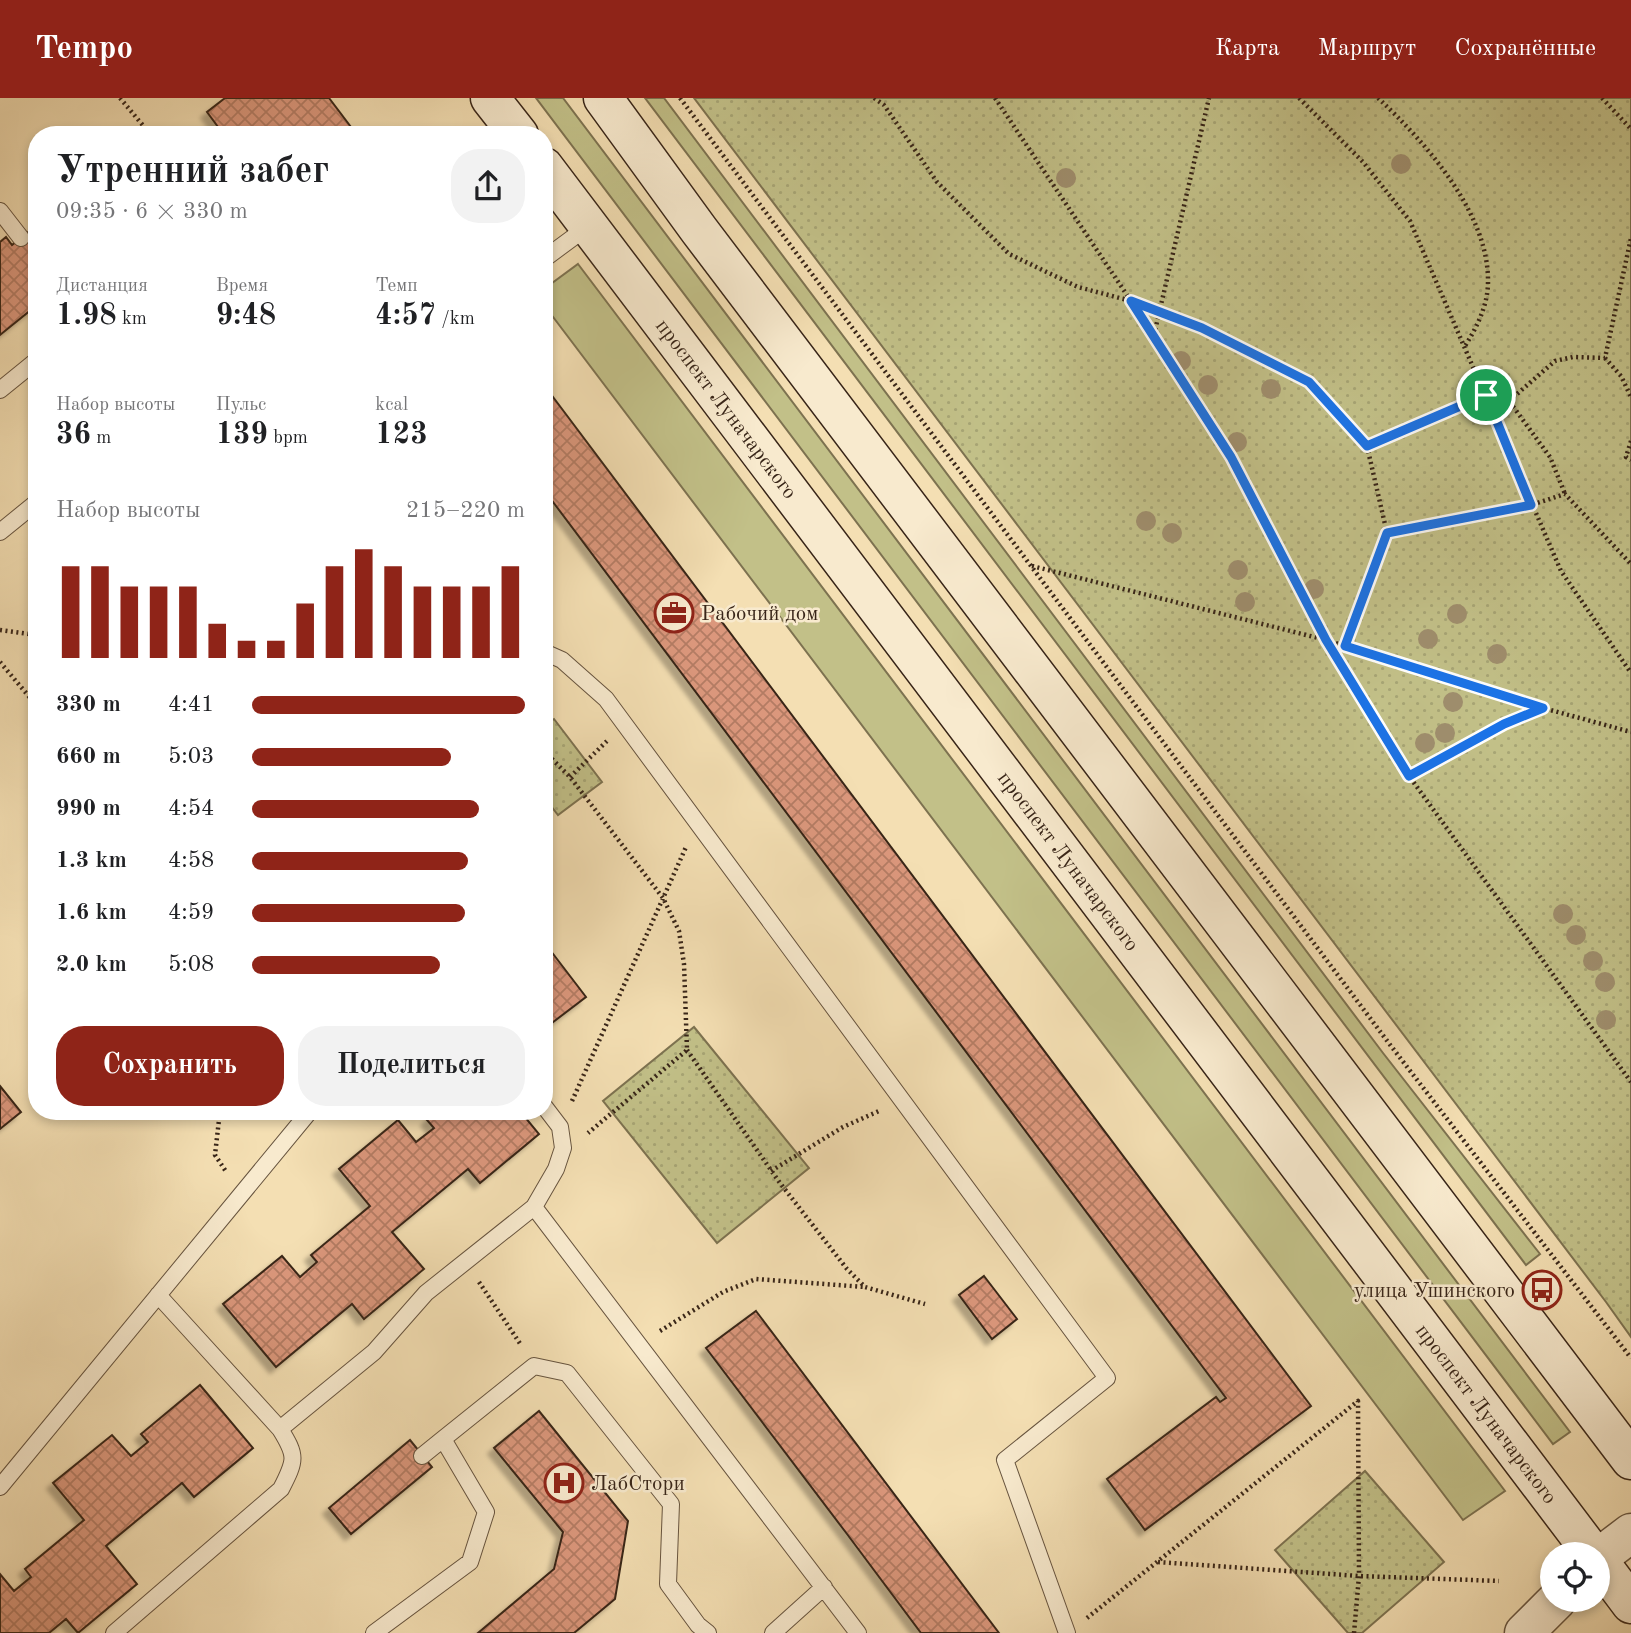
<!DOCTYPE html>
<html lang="ru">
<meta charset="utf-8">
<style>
:root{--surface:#fff;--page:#f2f2f2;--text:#202124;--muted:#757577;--accent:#8f2418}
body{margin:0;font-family:"Old Standard TT",serif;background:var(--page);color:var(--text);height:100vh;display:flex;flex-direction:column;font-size:26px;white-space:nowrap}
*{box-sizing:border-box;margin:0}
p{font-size:23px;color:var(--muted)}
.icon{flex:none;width:38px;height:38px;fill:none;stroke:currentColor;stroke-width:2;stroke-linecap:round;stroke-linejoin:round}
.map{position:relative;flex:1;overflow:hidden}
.sheet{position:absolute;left:28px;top:28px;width:525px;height:994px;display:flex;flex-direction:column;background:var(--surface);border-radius:28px;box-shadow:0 4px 10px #0003}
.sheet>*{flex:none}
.controls{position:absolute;left:1540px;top:1444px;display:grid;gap:14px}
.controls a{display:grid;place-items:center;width:70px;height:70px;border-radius:50%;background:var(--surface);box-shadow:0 4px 10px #0003;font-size:35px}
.pin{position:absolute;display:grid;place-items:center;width:60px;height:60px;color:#fff;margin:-30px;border:4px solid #fff;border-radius:50%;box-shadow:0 2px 7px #0007}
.round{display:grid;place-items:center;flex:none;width:74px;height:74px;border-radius:28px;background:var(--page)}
.head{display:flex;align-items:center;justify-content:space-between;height:119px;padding:0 28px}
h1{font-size:38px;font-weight:800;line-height:52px}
.figures{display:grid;grid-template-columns:repeat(3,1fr);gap:10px;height:119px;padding:7px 28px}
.figures div{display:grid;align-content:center}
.figures b{font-size:30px;font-weight:800}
.figures small{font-size:19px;font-weight:400}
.figures p{font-size:19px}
.chart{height:196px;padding:14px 28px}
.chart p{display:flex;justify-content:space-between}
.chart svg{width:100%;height:126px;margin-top:7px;stroke:var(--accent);stroke-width:6}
.action{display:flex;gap:14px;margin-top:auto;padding:14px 28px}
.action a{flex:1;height:80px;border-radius:28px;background:var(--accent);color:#fff;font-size:28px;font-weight:800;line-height:80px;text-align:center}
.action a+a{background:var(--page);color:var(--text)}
ul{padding:0 28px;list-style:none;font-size:23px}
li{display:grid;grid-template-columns:112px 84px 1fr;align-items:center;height:52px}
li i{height:18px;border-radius:9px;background:var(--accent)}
header{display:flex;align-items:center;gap:42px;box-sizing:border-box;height:98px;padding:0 35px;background:var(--accent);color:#fff}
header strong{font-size:33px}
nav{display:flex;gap:38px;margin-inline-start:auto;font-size:24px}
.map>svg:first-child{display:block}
.grass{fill:#c2c088;stroke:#7d7250;stroke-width:2}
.park{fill:url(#park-dots);stroke:#7d7250;stroke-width:2}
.building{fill:url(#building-cross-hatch);stroke:#382518;stroke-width:2;filter:url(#shadow)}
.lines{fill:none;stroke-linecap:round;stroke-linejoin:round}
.service-casing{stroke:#67543f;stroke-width:18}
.tertiary-casing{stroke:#67543f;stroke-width:41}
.secondary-casing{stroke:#382518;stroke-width:41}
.path{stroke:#382518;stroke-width:4.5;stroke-dasharray:2 3.5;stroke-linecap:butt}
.service{stroke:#f8eace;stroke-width:16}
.tertiary{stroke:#f8eace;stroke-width:38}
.secondary{stroke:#f8eace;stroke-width:38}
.tree{fill:#9f8e6d}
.route-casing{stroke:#fff;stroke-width:14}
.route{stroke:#1a73e8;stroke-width:9}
.labels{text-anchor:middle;stroke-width:5;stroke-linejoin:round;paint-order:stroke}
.street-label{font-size:21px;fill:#382518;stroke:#f8eace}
.poi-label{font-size:21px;fill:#382518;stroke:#f8eace;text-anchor:start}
</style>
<header>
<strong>Tempo</strong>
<nav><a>Карта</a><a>Маршрут</a><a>Сохранённые</a></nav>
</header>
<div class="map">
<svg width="1631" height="1535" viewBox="0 0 1631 1535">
<defs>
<pattern id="park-dots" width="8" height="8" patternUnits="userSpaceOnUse" patternTransform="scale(1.75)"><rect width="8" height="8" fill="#c2c088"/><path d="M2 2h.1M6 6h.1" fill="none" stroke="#a7a575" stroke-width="1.8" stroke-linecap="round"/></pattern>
<pattern id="building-cross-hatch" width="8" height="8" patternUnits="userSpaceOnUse" patternTransform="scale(1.75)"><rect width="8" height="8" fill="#db977b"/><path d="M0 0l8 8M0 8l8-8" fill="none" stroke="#b37b64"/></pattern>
<filter id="shadow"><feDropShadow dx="-6" dy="6" stdDeviation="2" flood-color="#0004"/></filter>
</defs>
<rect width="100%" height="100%" fill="#f4dfb3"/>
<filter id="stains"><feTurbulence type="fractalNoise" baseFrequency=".00286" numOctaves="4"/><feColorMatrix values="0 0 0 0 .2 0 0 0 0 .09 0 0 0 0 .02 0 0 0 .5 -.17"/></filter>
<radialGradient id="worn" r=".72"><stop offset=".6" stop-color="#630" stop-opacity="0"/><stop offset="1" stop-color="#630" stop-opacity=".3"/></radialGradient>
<path class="grass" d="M536,0H563L1570,1334L1553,1346Z
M645,0H664L1383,955L1540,1156L1526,1167Z
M578,166L1505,1393L1463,1422L544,207V191Z"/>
<path class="park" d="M694,0H1631V1239L1606,1204Z
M554,621L602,684L558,717L544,699V628Z
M694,929L809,1070L717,1145L603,1003Z
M1365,1373L1444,1464L1362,1535H1348L1275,1452Z"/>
<path class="building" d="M225,0H329L357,37H224L207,14Z
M37,127V207L0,237V144L6,139L12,147Z
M544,287L1311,1308L1145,1432L1107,1381L1216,1299L1220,1304L1226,1300L544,392Z
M544,844L586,899L544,931Z
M0,988L21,1014L0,1031Z
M437,1013H520L539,1036L480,1085L468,1071L392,1134L424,1171L364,1221L352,1206L276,1269L223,1206L282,1158L300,1179L317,1164L311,1157L370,1108L339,1071L398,1022L416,1044L434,1030L427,1022Z
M984,1178L1017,1221L992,1241L959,1197Z
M756,1213L999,1535H921L847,1436L706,1250Z
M200,1287L253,1350L194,1399L182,1385L106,1448L137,1486L78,1535L66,1521L49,1535H0V1476L14,1493L31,1479L25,1471L84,1422L53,1385L112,1337L131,1358L148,1344L141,1336Z
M539,1313L628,1423L615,1501L574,1535H478L554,1471L563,1434L494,1350Z
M410,1342L432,1369L351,1436L329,1410Z"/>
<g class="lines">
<defs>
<path id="service" d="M0,113L21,140
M544,161L590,127
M0,292L37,262
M0,434L37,404
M544,554L562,562L606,601L1107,1280L1005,1362L1067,1535
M534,1109L858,1535
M158,1197L280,1331L374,1254L426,1195L534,1109L556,1071L563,1050L560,1029L544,1008
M422,1358L443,1341
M0,1389L310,1013
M114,1535L281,1391C296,1362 297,1358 280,1331
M374,1535L470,1464L486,1414L443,1341L534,1268L567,1275L671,1406L668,1486L698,1527L708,1535
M773,1535L824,1489"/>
<path id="tertiary" d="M1598,1460L1631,1435
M1524,1535L1557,1502"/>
<g id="secondary">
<path d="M490,0L519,37"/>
<path d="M603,0L699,132L1631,1362"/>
<path id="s1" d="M544,69L1593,1456"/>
<path d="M1598,1462L1631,1506"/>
</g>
</defs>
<use href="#service" class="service-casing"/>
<use href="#tertiary" class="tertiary-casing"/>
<use href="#secondary" class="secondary-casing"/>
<path class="path" d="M120,0L151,37
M680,0L1391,948L1631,1260
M874,0L884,7L937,84L1009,156L1078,189L1131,203L1202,230L1309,284L1367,348L1486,297L1509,303L1550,359L1565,396
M995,0L1131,203L1231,359L1326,542L1409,678L1631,984
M1299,0L1363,64L1410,123L1561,473L1631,575
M1378,0C1425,44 1489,115 1488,184C1488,207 1477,229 1465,248
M1602,0L1631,31
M1154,237L1209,0
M1605,260L1621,278L1631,299
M1509,303L1555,263L1573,259L1605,260L1631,140
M1631,343L1626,359L1631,362
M1367,348L1387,435
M1032,468L1326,542L1543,610L1631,634
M0,532L37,537
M0,564L37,608
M1339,564L1387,435L1531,407L1565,396L1631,466
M544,653L570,679L663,800L679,833L684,866L687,952L588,1035
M1409,678L1505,626L1542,610
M570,679L607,643
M687,952L780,1085L847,1171L865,1189L925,1206
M572,1003L686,749
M220,1013L215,1057L227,1075
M771,1073L843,1029L879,1013
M479,1184L521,1247
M660,1233L723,1194L756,1181L865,1189
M1158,1464L1359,1478L1499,1483
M1087,1520L1358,1303L1359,1478L1354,1535"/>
<use href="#service" class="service"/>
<use href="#tertiary" class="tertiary"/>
<use href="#secondary" class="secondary"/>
</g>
<g class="tree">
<circle cx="1401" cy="66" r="10"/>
<circle cx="1066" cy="80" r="10"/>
<circle cx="1181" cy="263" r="10"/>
<circle cx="1208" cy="287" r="10"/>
<circle cx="1271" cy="291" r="10"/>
<circle cx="1237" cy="344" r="10"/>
<circle cx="1146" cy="423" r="10"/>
<circle cx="1172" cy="435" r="10"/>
<circle cx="1238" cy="472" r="10"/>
<circle cx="1314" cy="491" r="10"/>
<circle cx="1245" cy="504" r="10"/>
<circle cx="1457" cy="516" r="10"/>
<circle cx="1428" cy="541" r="10"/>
<circle cx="1497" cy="556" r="10"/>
<circle cx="1453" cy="604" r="10"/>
<circle cx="1445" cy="635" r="10"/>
<circle cx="1425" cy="645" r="10"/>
<circle cx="1563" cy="816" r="10"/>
<circle cx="1576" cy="837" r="10"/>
<circle cx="1593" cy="863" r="10"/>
<circle cx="1605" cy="884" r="10"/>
<circle cx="1606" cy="922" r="10"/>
</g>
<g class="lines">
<defs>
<path id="route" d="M1131,203L1202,230L1309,284L1367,348L1486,297L1531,407L1387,435L1345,548L1543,610L1504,626L1409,678L1326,542L1231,359Z"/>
</defs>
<use href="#route" class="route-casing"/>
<use href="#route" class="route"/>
</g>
<defs>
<symbol id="office-ring" viewBox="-11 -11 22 22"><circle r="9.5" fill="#f8eace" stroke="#8f2418" stroke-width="1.5"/><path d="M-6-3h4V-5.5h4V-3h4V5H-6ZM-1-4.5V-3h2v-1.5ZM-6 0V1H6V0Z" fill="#8f2418"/></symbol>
<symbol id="bus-ring" viewBox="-11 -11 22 22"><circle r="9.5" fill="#f8eace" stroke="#8f2418" stroke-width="1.5"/><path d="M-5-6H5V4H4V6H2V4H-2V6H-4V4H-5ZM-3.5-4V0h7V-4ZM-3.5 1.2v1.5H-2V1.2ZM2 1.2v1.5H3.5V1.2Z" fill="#8f2418"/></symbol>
<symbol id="hospital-ring" viewBox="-11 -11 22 22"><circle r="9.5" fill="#f8eace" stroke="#8f2418" stroke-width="1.5"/><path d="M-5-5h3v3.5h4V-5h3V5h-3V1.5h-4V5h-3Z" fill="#8f2418"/></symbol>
</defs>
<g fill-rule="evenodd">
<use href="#office-ring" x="652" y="493" width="44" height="44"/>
<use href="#bus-ring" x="1520" y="1170" width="44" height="44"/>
<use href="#hospital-ring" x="542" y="1363" width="44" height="44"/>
</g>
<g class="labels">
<g class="street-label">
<text dy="7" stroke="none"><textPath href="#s1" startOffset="303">проспект Луначарского</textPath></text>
<text dy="7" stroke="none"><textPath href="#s1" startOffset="870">проспект Луначарского</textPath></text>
<text dy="7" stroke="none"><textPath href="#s1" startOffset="1563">проспект Луначарского</textPath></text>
</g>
<g class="poi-label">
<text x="701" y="522">Рабочий дом</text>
<text x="1515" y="1199" text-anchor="end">улица Ушинского</text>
<text x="591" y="1392">ЛабСтори</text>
</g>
</g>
<rect width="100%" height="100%" filter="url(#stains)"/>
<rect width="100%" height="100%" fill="url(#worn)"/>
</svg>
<div class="controls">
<a><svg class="icon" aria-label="locate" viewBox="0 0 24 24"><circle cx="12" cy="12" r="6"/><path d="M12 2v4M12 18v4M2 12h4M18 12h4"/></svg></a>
</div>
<div class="pin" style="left:1486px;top:297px;background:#1e9e55"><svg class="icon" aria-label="arrive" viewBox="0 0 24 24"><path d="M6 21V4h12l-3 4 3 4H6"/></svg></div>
<section class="sheet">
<div class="head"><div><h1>Утренний забег</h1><p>09:35 · 6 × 330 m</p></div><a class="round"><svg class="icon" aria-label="share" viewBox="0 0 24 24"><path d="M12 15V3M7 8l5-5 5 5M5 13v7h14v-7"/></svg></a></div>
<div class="figures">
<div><p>Дистанция</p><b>1.98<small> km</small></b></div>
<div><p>Время</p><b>9:48</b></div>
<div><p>Темп</p><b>4:57<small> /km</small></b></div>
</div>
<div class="figures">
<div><p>Набор высоты</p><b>36<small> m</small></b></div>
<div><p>Пульс</p><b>139<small> bpm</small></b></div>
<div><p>kcal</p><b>123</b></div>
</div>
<div class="chart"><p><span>Набор высоты</span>215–220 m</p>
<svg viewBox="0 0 160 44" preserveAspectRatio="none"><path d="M5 44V12M15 44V12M25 44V19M35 44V19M45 44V19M55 44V32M65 44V38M75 44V38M85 44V25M95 44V12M105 44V6M115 44V12M125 44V19M135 44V19M145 44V19M155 44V12"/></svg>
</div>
<ul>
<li><b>330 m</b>4:41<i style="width:100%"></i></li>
<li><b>660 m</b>5:03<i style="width:73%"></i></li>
<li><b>990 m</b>4:54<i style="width:83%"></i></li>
<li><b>1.3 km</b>4:58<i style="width:79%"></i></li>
<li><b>1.6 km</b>4:59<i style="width:78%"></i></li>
<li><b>2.0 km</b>5:08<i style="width:69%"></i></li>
</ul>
<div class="action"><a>Сохранить</a><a>Поделиться</a></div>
</section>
</div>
